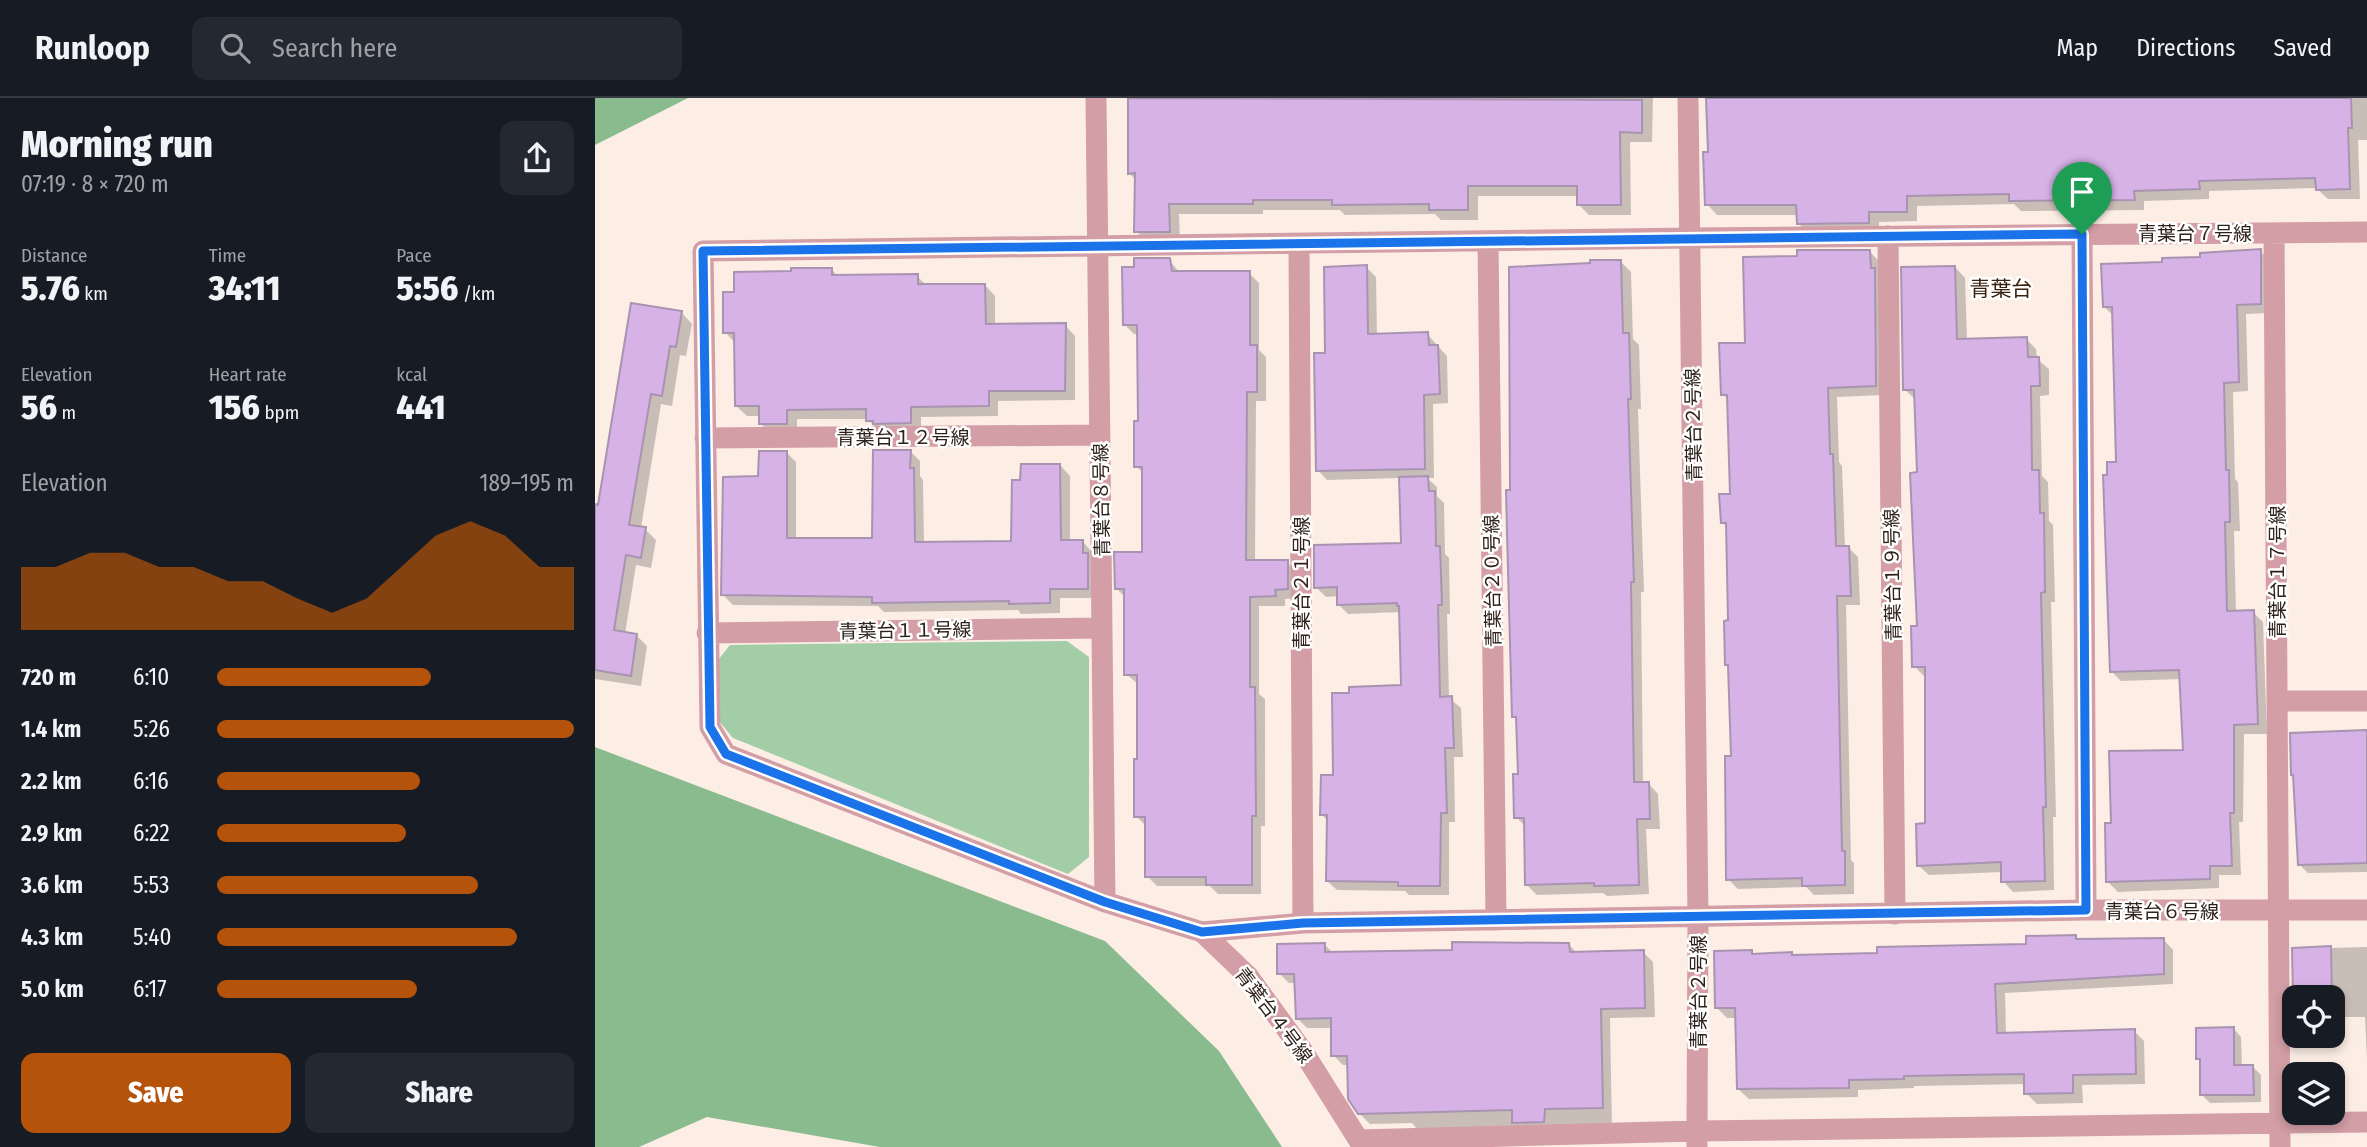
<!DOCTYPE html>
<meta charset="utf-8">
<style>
:root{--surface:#171b24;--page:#242831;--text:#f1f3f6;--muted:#9ea1a6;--line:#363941;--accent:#b45309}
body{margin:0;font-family:"Fira Sans Condensed","Noto Sans JP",sans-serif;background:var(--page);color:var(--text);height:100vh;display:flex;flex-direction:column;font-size:26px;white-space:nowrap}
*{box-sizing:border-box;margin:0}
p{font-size:23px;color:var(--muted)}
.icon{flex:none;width:38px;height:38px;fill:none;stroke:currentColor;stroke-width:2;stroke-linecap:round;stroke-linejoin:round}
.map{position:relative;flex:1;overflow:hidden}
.drawer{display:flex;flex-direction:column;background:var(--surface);width:595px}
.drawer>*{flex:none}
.fabs{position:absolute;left:1687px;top:887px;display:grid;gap:14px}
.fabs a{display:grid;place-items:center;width:63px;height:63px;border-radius:14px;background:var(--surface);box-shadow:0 4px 10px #0003;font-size:35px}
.pin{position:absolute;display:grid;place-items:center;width:60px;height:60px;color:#fff;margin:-72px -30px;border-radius:50% 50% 50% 0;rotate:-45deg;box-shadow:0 0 7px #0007}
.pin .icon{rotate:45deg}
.round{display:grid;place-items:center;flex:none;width:74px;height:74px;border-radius:14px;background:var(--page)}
.head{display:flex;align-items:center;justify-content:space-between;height:119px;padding:0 21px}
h1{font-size:38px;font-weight:800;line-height:52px}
.metrics{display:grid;grid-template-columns:repeat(3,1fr);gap:10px;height:119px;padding:7px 21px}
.metrics div{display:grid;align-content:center}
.metrics b{font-size:35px;font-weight:800}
.metrics small{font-size:19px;font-weight:400}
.metrics p{font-size:19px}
.chart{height:196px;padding:14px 21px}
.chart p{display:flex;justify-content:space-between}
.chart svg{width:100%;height:126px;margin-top:7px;fill:var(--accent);opacity:.7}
.action{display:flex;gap:14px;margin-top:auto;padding:14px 21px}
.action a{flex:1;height:80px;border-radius:14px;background:var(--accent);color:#fff;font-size:28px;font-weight:800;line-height:80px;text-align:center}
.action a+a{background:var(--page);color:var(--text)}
ul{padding:0 21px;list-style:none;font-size:23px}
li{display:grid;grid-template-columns:112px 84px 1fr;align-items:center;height:52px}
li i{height:18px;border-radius:9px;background:var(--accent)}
header{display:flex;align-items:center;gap:42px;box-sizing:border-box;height:98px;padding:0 35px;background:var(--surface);border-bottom:2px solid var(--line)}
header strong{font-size:33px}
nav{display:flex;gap:38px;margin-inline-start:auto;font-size:24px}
.search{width:490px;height:63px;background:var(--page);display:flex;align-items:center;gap:18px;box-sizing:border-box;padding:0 24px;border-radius:14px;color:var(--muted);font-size:26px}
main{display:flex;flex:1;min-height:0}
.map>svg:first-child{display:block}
.green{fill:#a3cda6}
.forest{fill:#8abb8e}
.shadow{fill:#0003}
.building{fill:#d7b2e6;stroke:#a893b1;stroke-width:2}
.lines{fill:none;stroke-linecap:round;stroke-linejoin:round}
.street{stroke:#d39ea6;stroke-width:21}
.route-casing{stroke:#fff;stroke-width:14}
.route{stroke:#1a73e8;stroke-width:9}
.labels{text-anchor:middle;stroke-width:5;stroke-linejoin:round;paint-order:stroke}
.street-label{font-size:19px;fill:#2e221a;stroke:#fff}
.neighbourhood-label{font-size:21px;fill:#3c2211;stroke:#fff}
</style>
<header>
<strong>Runloop</strong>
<div class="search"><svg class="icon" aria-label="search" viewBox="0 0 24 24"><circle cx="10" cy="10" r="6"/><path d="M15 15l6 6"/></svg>Search here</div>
<nav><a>Map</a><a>Directions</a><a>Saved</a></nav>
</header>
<main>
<section class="drawer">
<div class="head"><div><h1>Morning run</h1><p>07:19 · 8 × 720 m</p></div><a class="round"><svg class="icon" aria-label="share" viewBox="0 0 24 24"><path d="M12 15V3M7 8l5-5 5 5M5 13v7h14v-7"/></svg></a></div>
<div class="metrics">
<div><p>Distance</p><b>5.76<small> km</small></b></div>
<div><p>Time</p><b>34:11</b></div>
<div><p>Pace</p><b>5:56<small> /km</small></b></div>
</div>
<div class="metrics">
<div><p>Elevation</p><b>56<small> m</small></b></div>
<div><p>Heart rate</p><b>156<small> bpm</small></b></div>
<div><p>kcal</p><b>441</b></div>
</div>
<div class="chart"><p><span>Elevation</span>189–195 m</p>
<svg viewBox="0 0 160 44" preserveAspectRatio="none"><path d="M0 44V22L10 22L20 17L30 17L40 22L50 22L60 27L70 27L80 33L90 38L100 33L110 22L120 11L130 6L140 11L150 22L160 22V44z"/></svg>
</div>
<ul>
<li><b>720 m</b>6:10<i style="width:60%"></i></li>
<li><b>1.4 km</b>5:26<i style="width:100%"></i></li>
<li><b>2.2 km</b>6:16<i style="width:57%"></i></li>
<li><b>2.9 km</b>6:22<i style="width:53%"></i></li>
<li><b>3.6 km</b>5:53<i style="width:73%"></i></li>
<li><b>4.3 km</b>5:40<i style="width:84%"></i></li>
<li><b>5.0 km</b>6:17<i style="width:56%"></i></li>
</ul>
<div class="action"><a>Save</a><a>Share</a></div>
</section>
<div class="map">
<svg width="1772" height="1049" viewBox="0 0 1772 1049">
<rect width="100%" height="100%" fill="#fceee5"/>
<path class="green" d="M472,543L494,559V759L473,776L138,640L123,622V562L135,547Z"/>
<path class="forest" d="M0,0H93L0,47Z
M0,649L510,843L624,953L687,1049H285L112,1019L44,1049H0Z"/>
<path class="shadow" d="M534,0H1058L1057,44H1035L1036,117H994L983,106V98H883V122H846L840,116L750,117L745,112H668V116H584L585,144H552L541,133V82L534,75Z
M1113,0H1772V42H1763L1765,101H1733L1721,90L1614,93V101L1549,103V112L1426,113L1419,106L1322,108V123L1284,124V135L1214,136L1203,125V117H1122L1112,106L1115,55Z
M1274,153L1284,163L1290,297L1242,299L1244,364L1247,368L1250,449H1253L1263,459L1265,507H1251L1256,762L1259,765V796L1219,797L1211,789L1143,791L1133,781L1138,660L1135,570L1132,567L1135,524L1132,429L1127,424L1136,397L1134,303L1128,296L1152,246L1204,160Z
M1665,153L1675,163V215L1651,216L1653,293L1638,294L1640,381L1643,384L1645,433H1639L1641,515L1658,514L1668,524L1672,636H1649L1648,724H1644L1646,777H1624V790L1523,794L1513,784L1518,727L1590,653L1586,581L1526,583L1516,573L1514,378L1523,365L1519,218L1509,209L1569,166Z
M574,162L585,175H654L664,185V252L671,259V303H661L660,464H692L702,474V500L690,501V508H664V596L670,601V728H666V796H623L615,788H562L552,778L551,728L541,718L544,663L543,586L531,576V500L521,490L549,456V376L541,368L544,325V236H539L529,226Z
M1025,163L1036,174L1038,241L1044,247L1046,311H1043L1049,494H1046L1048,686L1053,685L1063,696L1065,731H1051L1054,796L1012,798L1008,795L942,797L932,787L931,729L921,719L925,678L923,622L919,618L917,394Z
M771,169L781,179L782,238L832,236L852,258L853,305L838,306L839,380H832L842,389V398L849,405L850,456L854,460L855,516H852L854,600L866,610L868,659H859L860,724H854V797H814L810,793L742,792L732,783L733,723L727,717L740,679L808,589L806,514L753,516L744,507V498L731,499L721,489L808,446L806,380L732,382L723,372L732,256Z
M1360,169L1370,180L1372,242L1431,241L1441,251L1442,261L1454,271V297L1445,298L1447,378L1453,384L1454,423L1458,427L1460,504H1456L1461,719H1458L1459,792L1418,794L1408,783V774L1334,777L1323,767L1332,727V578H1329L1319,568L1324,530L1323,376L1320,301L1309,291Z
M236,171L243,178H322L332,188L390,187L400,198V228L470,227L480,238V302L403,303V318L326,319V335L283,333L273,321H202V336H176L166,326V318H152L141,308L140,245L130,234L141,196Z
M87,215L97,226L91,258L85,257L77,308L66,306L46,430L50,431L61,442L56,470L41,467L30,536L41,537L52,548L46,588L0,581V408L4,409Z
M315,353L325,363V378L328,382L329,446L418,445L427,384L465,367L475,378V443H487L497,454L503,500H465V515L426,516L423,512L289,514L283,508L138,507L128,497L165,380L191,354L201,364V442L279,441Z
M1771,631H1772V774L1713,775L1704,766Z
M1480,839L1484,843L1568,841L1578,852V886L1410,895L1411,936L1539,933L1549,943L1550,986L1487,987L1488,1005L1442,1006L1431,995V986L1319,988V990L1263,992V999L1154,1001L1143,991L1142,920H1132L1122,910L1156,854L1159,857L1197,856L1199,859L1284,857L1433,848Z
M729,846L739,856L858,854L974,847L982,855L1048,854L1058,864L1060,919L1015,920L1017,1032L827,1037L817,1025L775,1026L764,1015L754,967H748L738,957V930H712L702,920L701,885H694L684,875Z
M1772,849V961L1770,919H1738V900H1700L1699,851Z
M1638,930L1646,939L1647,969H1658L1666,977V1004L1615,1005L1607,997V964L1603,960Z"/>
<path class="building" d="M533,0L1047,2V35L1025,34L1026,107H982V88H873V112H834V106L737,107V102H658V106H574L575,134H539L540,75L533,76Z
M1111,0H1756L1757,30H1753L1755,91L1721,92L1720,80L1604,83L1605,91L1539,93L1540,102L1414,103V96L1312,98V114H1274V125L1202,126L1201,107H1110L1108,54H1113Z
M1666,151V206L1642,207L1644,284L1629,285L1631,372H1634L1635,424H1630L1632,513L1659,512L1663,626L1639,627V715H1635L1637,768H1615V781L1511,784L1510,725H1516L1514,653L1588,652L1584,572L1515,574L1508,377H1512V364H1521L1517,209H1508L1506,166L1567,164V160L1605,159V155Z
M1202,152H1275L1276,170H1280L1281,288L1233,290L1235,356H1238L1241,448H1254L1256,498H1242L1247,753H1250V787L1207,788V780L1131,782L1130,658H1136L1133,567H1130L1129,523L1133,522L1131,425H1126L1124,396H1135L1132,297H1126L1124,245H1150L1148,159L1202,158Z
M539,160H575L577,173H655V247H662V294H652L651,462H693V491L680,492L681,498L655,499V589H660L661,718H657V787H611V779H550V719H539V661H542V577H529V491H520L519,454H547V369H539V323H543L542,227H528L527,169H539Z
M995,162H1026L1028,235H1034L1036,301H1033L1039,484H1036L1039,684H1054L1055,721H1042L1044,787L999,788V785L930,787L929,720H919L918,676H923L921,619H917L912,435L911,392H915L914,169L995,165Z
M772,167L773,236L833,234L834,247H843L845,296L829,297L830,371L721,373L719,255H730L729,169Z
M1360,168L1362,241L1432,239L1433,259H1444L1445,288H1436L1437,372H1444L1445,415H1449L1450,494L1446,495L1451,709H1448L1450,783L1406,784V764L1322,768L1321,726L1330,725V569H1317L1316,528H1322L1315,375L1322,374L1319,292H1308L1306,169Z
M196,170H237V177L323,176V186H390L391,226L471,225L470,293H394V308L316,309V325L278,326V323H271V311L192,312V326H164V308H140L139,235H128V194H139V174L196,173Z
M36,205L87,213L81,249L75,248L67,298L56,296L34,427L51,429L46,460L31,457L19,532L42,536L36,578L0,572V406L3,407Z
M278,352H316L315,370H319L320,444L416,443L417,382H425L426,366H465L466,442H488V455H493V491H455V505L414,506V503L277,505V499L126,497L128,379L163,378L164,353H192V440H277Z
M833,378L834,393H840L841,448H845L847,507H843L845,599L857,598L859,650H850L852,715H846L845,788H803V784L731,783L732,717H725L726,677H738L737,595H754V589L806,587L804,508H802V505L742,507V489L719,490V447L806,445L804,379Z
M1772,632V765L1703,767L1698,677H1696L1695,635Z
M1481,837V841L1569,840V876L1400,886L1402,935L1540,931L1541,976L1478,977V995L1429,996V976L1309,978V981L1254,982V990L1142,991L1140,910H1120L1119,853L1157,852V856L1197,854V857L1282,855V849L1431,846V838Z
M857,844L974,845L975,854L1049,852L1050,910L1006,911L1008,1010L950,1011L949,1024L917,1025V1012L763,1016L753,1001L752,958H736V920L701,921L699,876H682V846L730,845V854L857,852Z
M1736,848L1737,900H1698L1697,850Z
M1639,929V967H1658L1659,997H1605V961H1601V930Z"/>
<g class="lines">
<path class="street" d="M501,0L510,804
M1093,0L1103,819L1102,1033L1772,1024
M1679,135L1685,1049
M1487,136L1491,812
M1293,138L1300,816
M893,143L901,822
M704,146L708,825
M110,340L505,337
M112,535L507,530
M1683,603H1772
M607,834L708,825L1491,812H1772
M764,1042L1102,1033V1049
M768,1049L709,955L653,878L607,834L510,804L131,656L115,629L108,153L1096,140L1772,134"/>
</g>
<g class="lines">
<defs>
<path id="route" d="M1487,136L1491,812L708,825L607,834L510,804L131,656L115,629L108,153Z"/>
</defs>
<use href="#route" class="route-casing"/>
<use href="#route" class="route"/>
</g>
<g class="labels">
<g class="street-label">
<text x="1600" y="142">青葉台７号線</text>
<text transform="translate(1098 327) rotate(-91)" y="7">青葉台２号線</text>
<text x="308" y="346">青葉台１２号線</text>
<text transform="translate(506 402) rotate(-91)" y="7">青葉台８号線</text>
<text transform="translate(1682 474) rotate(-90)" y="7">青葉台１７号線</text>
<text transform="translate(1297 477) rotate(-91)" y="7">青葉台１９号線</text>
<text transform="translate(897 483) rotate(-91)" y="7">青葉台２０号線</text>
<text transform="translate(706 485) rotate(-90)" y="7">青葉台２１号線</text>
<text transform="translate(310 532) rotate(-1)" y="7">青葉台１１号線</text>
<text x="1567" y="820">青葉台６号線</text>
<text transform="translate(1103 894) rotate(-90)" y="7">青葉台２号線</text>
<text transform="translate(679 917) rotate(53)" y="7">青葉台４号線</text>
</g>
<g class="neighbourhood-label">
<text x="1406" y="198">青葉台</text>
</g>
</g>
</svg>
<div class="fabs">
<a><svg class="icon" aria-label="locate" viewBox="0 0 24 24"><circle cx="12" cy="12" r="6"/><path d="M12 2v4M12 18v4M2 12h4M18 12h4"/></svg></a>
<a><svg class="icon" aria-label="layers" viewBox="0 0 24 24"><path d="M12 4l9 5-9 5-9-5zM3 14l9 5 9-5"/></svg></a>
</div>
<div class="pin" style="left:1487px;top:136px;background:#1e9e55"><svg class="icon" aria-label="arrive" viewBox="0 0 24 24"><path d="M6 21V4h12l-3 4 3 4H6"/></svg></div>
</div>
</main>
